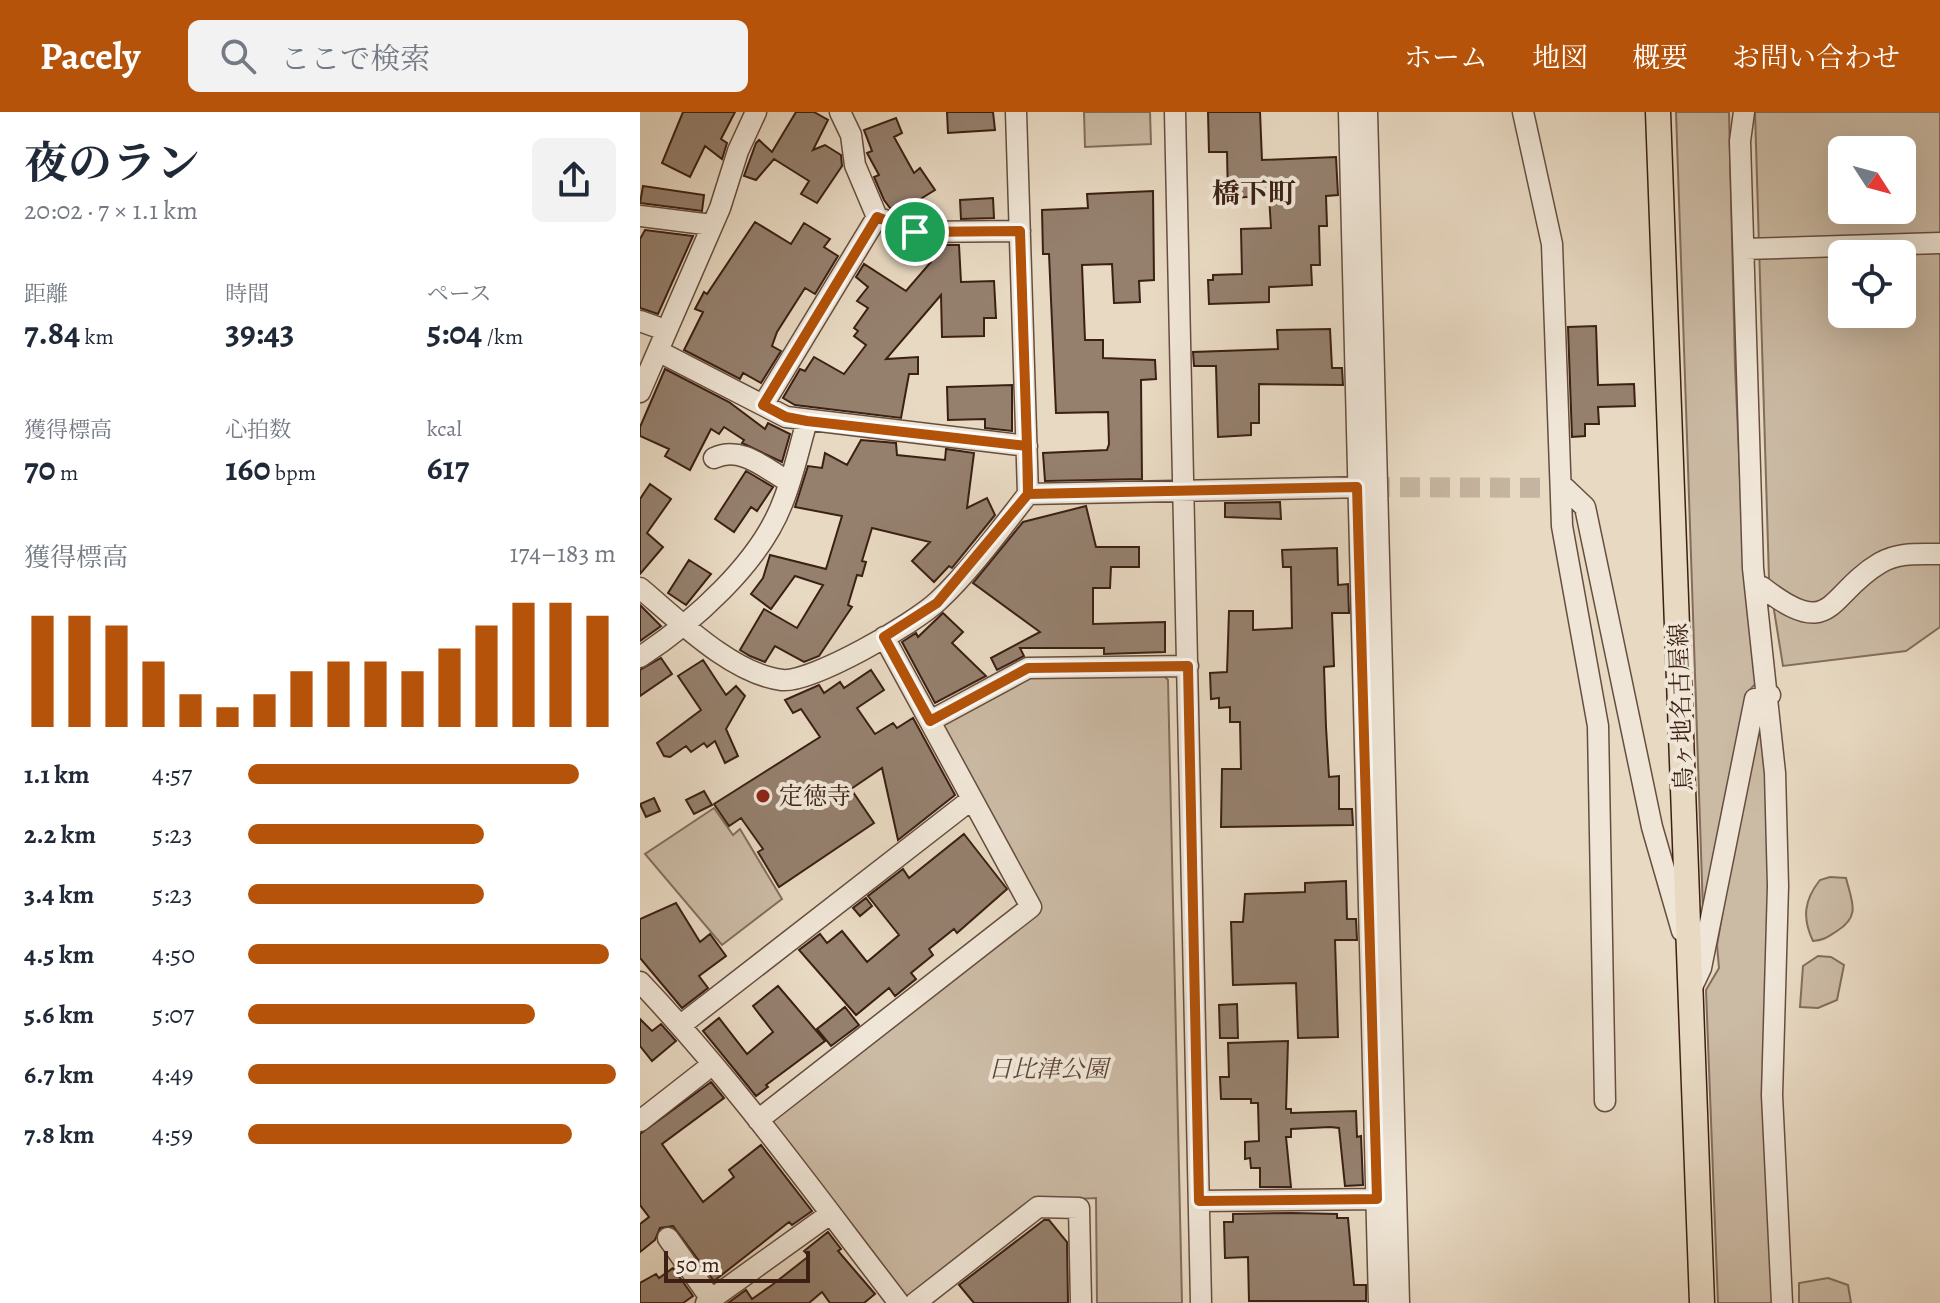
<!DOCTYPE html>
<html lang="ja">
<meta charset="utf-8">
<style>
:root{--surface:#fff;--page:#f2f2f3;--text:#1f2937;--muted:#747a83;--accent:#b45309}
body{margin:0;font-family:Alegreya,"Noto Serif JP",serif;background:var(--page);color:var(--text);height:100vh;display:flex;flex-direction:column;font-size:30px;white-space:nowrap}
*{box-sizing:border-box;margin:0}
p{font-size:26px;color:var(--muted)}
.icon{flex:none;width:44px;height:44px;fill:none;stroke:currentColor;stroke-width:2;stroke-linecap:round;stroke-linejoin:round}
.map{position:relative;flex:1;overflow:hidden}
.panel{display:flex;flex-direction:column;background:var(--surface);width:640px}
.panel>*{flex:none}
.needle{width:52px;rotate:126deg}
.tools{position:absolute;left:1188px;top:24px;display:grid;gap:16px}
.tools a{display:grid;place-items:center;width:88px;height:88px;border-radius:12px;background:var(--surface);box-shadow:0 8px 32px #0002;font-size:40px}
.scale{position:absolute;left:24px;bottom:20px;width:146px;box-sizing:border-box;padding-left:8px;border:4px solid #3b2013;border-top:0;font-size:22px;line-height:28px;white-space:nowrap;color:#3b2013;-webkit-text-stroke:6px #f0e6d7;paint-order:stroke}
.pin{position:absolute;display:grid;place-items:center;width:68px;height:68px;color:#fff;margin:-34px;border:4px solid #fff;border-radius:50%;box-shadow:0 2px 8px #0007}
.round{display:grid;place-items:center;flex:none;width:84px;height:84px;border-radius:12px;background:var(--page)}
.head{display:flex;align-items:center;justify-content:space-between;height:136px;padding:0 24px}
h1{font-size:44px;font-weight:700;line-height:60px}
.figures{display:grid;grid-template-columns:repeat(3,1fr);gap:12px;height:136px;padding:8px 24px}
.figures div{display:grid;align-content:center}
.figures b{font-size:34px;font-weight:700}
.figures small{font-size:22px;font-weight:400}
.figures p{font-size:22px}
.chart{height:224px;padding:16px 24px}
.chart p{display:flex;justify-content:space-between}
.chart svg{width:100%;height:144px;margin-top:8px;stroke:var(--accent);stroke-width:6}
ul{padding:0 24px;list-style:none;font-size:26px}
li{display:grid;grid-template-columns:128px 96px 1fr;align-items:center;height:60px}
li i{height:20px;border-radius:10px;background:var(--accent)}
header{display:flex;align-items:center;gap:48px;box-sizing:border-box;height:112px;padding:0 40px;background:var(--accent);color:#fff}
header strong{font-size:38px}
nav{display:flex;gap:44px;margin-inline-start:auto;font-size:28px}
.search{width:560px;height:72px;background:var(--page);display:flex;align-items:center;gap:20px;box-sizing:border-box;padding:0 28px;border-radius:12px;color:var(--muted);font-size:30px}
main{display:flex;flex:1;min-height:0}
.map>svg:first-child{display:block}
.green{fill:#cbbaa4;stroke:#836d5c;stroke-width:2;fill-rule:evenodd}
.building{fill:#95806e;stroke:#3b2013;stroke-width:2}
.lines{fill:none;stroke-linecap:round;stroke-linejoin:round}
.minor-tunnel{stroke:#c5b49f;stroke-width:20;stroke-dasharray:20 10;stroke-linecap:butt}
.minor-casing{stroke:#664e3f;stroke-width:23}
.major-casing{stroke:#3b2013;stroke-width:27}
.minor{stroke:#f0e6d7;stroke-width:20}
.major{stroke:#e8d9c2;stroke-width:24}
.route-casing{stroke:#fff;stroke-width:16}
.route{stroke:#b45309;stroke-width:10}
.poi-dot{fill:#8f2418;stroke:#f0e6d7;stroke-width:3}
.labels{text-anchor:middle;stroke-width:8;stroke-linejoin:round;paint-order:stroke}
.street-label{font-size:24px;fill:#3b2013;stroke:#f0e6d7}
.poi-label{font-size:24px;fill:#3b2013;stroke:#f0e6d7;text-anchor:start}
.park-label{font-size:24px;font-style:italic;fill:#5f4637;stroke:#f0e6d7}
.quarter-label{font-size:28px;font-weight:bold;fill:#3b2013;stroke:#f0e6d7}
</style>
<header>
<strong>Pacely</strong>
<div class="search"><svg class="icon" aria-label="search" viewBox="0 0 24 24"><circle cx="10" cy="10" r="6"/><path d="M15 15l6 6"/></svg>ここで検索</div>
<nav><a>ホーム</a><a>地図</a><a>概要</a><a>お問い合わせ</a></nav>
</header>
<main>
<section class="panel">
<div class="head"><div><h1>夜のラン</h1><p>20:02 · 7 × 1.1 km</p></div><a class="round"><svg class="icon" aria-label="share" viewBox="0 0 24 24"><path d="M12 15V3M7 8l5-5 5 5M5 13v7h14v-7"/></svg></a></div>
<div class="figures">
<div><p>距離</p><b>7.84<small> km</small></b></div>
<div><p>時間</p><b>39:43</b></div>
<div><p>ペース</p><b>5:04<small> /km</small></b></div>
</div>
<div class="figures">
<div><p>獲得標高</p><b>70<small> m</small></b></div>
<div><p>心拍数</p><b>160<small> bpm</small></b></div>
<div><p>kcal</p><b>617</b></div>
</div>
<div class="chart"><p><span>獲得標高</span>174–183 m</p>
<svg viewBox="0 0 160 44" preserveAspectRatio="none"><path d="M5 44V10M15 44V10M25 44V13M35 44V24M45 44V34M55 44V38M65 44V34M75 44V27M85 44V24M95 44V24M105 44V27M115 44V20M125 44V13M135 44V6M145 44V6M155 44V10"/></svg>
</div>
<ul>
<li><b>1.1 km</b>4:57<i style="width:90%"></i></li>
<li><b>2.2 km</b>5:23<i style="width:64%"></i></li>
<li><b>3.4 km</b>5:23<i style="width:64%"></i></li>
<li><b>4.5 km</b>4:50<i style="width:98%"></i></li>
<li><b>5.6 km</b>5:07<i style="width:78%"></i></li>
<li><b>6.7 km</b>4:49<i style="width:100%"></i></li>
<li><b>7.8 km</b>4:59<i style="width:88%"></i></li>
</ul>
</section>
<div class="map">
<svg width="1300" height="1191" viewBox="0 0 1300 1191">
<rect width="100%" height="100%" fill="#e8d9c2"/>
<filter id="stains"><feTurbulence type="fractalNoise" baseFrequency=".0025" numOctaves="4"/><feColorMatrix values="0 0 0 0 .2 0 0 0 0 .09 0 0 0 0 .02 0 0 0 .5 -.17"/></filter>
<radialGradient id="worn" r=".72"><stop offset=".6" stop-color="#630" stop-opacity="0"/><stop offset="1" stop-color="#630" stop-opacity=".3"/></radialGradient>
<path class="green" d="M444,0H510L511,32L445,35Z
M1036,0H1089L1095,254L1104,455L1118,569L1106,582L1064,829Z
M1115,0H1300V515L1266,539L1143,554L1129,467ZM1202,38H1262V98H1202ZM1202,142H1262V202H1202Z
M523,563L528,568L542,1191H457L456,1086L394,1089L268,1187L133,1015L134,1007L401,796L301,612L390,564Z
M1114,618L1128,623L1136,1191H1078L1066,878L1079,856L1077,833Z
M74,696L93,723L100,717L142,787L82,833L5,742Z
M1190,765L1206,766C1212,790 1221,804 1197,819C1187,825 1185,828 1173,829C1162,806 1164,788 1180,768Z
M1178,844L1191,845L1204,853L1197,888L1178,896L1160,895L1163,854Z
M1188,1166L1208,1173L1211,1191H1159V1171Z"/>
<path class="building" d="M43,0H95L81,27L87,31L82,47L65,34L50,65L22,51Z
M156,0H174L188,8L173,38L185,33L201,43L202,54L177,91L161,82L169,69L134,47L116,68L104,64L116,31L119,28L132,40Z
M307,0H353L355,18L308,21Z
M568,0H620L622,48L696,45L698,83L686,84L687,114H679L680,153H671L672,173L629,175V190L569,192L568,168H573V163L602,162L601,117L631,116L629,84L588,86L587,40H569Z
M256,6L262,21L254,25L274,61L280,56L295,78L259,100L250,96L244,88L234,65L239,63L227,41L232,39L224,18Z
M3,74L64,83L62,99L0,91Z
M513,79L514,168L499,169L500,190L474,191L472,152L442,153L445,228H463V246L515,248L516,267L501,268L502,367L405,369L403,341L467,338L469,332L468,300L416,301L409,142H403L402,98L448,96L447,82Z
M353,86L354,106L321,107L320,88Z
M115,110L151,132L164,111L190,127L184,135L198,144L175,182L165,176L137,220L132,234L141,239L121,271L103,261L100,267L44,238L63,200L55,197L64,180L67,182Z
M5,118L53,124L18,202L0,196V127Z
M290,133H319L321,170L354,169L356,206H344V224L302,225L301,183L246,247L278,245V262H269L261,306L155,293L143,286L160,257L165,259L174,245L204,262L226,233L214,224L218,219L214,216L228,196L217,189L228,175L216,165L224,152L266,179L291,150Z
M956,214L958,273L994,272L995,294L958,295L959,312H945V324L932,325L928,215Z
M690,217L692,256H702L703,273L619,272V311H611V323L578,325L576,254H554L553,240L638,237L637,218Z
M25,257L89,290L125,317L128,311L150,322L142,350L102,331L104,328L84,315L79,322L71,317L50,358L25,344L29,337L0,324V315Z
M372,273V319L345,316V307L308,308L307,275Z
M221,328L256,331L257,343L305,348L306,337L334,341L327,396L347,386L355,403L312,456L309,454L294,470L272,449L290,430L232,416L222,449L226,450L222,464L217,463L208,493L212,495L179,544L164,550L135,534L125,550L110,544L100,538L124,497L157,516L183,473L155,464L131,497L111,482L123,466L130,443L186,457L202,404L155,395L168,354L182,356L185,341L207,353Z
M106,359L133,375L117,399L111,395L94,420L75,407Z
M10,372L31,387L7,421L23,435L0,462V387Z
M640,390L641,407L585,405V391Z
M446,394L456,435H499V455H471L470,476H453V512L525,510V540L464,542V536H380L384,544L357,558L351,546L400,520L333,471L383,410Z
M697,436L698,473L708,472L709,501H692L694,554L684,555L686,615L689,665L699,664V697H712L713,713L581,715L582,657H601L600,610H590V595L579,596V586L571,587L570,561L587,560L589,499H613V518L652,516L651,455H643L642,438Z
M49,448L71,462L46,493L28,481Z
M0,493L21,514L0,529Z
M303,501L323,520L312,531L346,564L295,591L262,530L276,521L278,525Z
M21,546L32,562L0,584V558Z
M63,548L86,583L96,574L105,584L86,617L98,644L85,651L75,629L67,635L64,631L51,640L46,634L30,645L24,644L17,631L61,598L38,564Z
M231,558L244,578L217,596L235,622L253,611L257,616L273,606L315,683L258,728L242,656L211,677L234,711L139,775L118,740L123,737L101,706L89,714L74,692L180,625L161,597L153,601L145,588L179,573L184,581L200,570L204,576Z
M64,679L72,693L54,702L46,688Z
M14,686L20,699L6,705L0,692Z
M324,722L367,777L317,821L314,817L289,837L293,843L271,861L276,867L255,884L249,876L216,903L159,838L180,822L187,831L202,819L227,850L259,823L228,784L263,757L269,766Z
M706,769L707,807H716L717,828H695L698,925L658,926L656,871L593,873L591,810H603L605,782L665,780V771Z
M226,786L232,794L220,804L213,796Z
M36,791L60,830L70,822L86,844L59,864L68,876L42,896L0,846V807Z
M138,874L185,929L126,973L128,975L116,984L63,919L79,906L107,942L133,920L113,894Z
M597,892L598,926H580L579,893Z
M205,895L219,913L191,934L177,917Z
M0,907L12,919L21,912L36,929L12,949L0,934Z
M648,929L646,997H651V1001L716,999L717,1025L721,1024L723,1073L705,1074L699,1016L690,1015L651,1017V1025H646L651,1075H620V1056H611L610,1046L605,1047V1030L619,1029L618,991H611V987H581L580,965H589L588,931Z
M71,970L84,986L22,1032L63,1090L94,1065L89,1058L121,1033L172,1099L152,1113L149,1110L74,1169L33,1114L20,1116L15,1128L0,1140V1112L9,1105L0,1093V1022Z
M652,1101L697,1102V1106H708L714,1173H726V1189H609L608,1145L585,1146L584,1110H593V1102Z
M404,1108H409L427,1130L428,1191H334L319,1173Z
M188,1120L201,1137L198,1139L235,1182L224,1191H190L182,1180L169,1191H88L106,1178L112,1187L132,1173L169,1144L164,1139Z
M33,1156L53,1184L43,1191H0V1171L16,1162L19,1166Z"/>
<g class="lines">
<path class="minor-tunnel" d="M730,375L925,376"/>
<defs>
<path id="minor" d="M200,0L211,23L215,53L237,105L275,120L380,119
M535,0L561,1191
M709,0L739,1191
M727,0L759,1191
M883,0L912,132L922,414L958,614L965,989
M1104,0L1100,29L1113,456L1135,661L1138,774L1132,983L1142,1191
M0,104L72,113
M1104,137L1300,131
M0,209L25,218
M18,239L146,305L387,334
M0,280L80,96L98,39L116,0
M123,293L237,105
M74,346C101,333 126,357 149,370
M925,376L945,395L1012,715L1042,819
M388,382L728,375
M0,476C37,507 92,562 142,568C172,571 275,511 298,489C331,458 360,418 388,382L376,0
M1116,476L1122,475C1194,531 1187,482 1240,451C1258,440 1279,442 1300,442
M0,545C52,511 119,452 142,392C153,366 159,336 167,309
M290,609L388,556L548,554
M0,870C95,970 175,1082 259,1191
M1052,875L1061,856L1115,587L1130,583
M41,913L332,687
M118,1008L391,795L244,525
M0,1009L73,952
M559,1089L737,1087
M28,1126L71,1187
M66,1191L190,1102
M275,1191L398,1095L439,1096L441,1191"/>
<path id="major" d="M1018,0L1062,1191"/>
</defs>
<use href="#minor" class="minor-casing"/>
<use href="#major" class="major-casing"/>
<use href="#minor" class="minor"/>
<use href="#major" class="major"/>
</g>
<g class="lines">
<defs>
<path id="route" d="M275,120L380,119L388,365V382L297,491L244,525L290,609L388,556L548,554L559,1089L737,1087L717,375L388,382L387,334L167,309L146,305L123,293L237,105L275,120"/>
</defs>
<use href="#route" class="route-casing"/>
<use href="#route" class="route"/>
</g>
<circle class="poi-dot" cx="123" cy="684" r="8"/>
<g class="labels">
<g class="street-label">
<text transform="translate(1041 595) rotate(-92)" y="8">鳥ヶ地名古屋線</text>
</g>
<g class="poi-label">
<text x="139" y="692">定徳寺</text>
</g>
<g class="park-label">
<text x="408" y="965">日比津公園</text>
</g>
<g class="quarter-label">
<text x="614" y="91">橋下町</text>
</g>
</g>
<rect width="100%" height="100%" filter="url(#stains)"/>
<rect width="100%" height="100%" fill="url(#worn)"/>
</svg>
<div class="tools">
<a><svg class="needle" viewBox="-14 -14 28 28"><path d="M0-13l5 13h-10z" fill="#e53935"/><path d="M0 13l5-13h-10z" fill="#747a83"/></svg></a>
<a><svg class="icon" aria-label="locate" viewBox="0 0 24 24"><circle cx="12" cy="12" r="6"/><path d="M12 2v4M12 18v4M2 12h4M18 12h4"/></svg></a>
</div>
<div class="scale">50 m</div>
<div class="pin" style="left:275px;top:120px;background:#1e9e55"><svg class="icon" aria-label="arrive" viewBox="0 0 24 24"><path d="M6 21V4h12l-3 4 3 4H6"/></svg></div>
</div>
</main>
